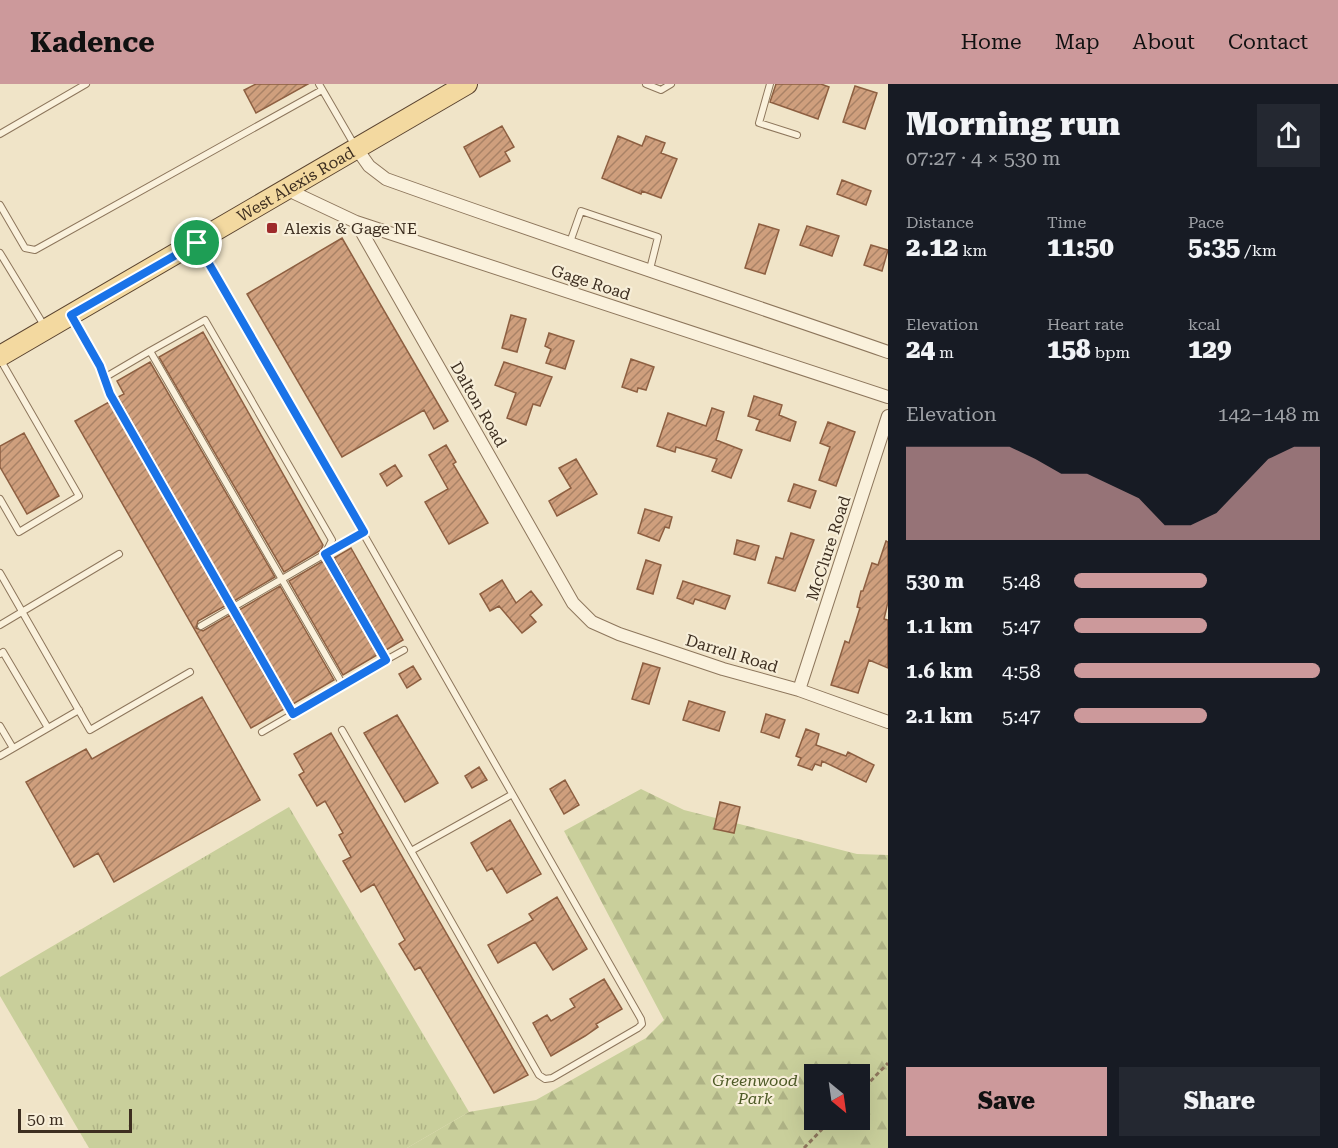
<!DOCTYPE html>
<meta charset="utf-8">
<style>
:root{--surface:#171b24;--page:#242831;--text:#f1f3f6;--muted:#9ea1a6;--accent:#cc999b}
body{margin:0;font-family:"Roboto Serif",serif;background:var(--page);color:var(--text);height:100vh;display:flex;flex-direction:column;font-size:22px;white-space:nowrap}
*{box-sizing:border-box;margin:0}
p{font-size:20px;color:var(--muted)}
.icon{flex:none;width:33px;height:33px;fill:none;stroke:currentColor;stroke-width:2;stroke-linecap:round;stroke-linejoin:round}
.map{position:relative;flex:1;overflow:hidden}
.side{display:flex;flex-direction:column;background:var(--surface);width:450px}
.side>*{flex:none}
.needle{width:39px;rotate:151deg}
.buttons{position:absolute;left:804px;top:980px;display:grid;gap:12px}
.buttons a{display:grid;place-items:center;width:66px;height:66px;border-radius:0px;background:var(--surface);box-shadow:0 6px 24px #0002;font-size:30px}
.scale{position:absolute;left:18px;bottom:15px;width:114px;box-sizing:border-box;padding-left:6px;border:3px solid #3d2e20;border-top:0;font-size:16px;line-height:21px;white-space:nowrap;color:#3d2e20;-webkit-text-stroke:4px #f7eed8;paint-order:stroke}
.pin{position:absolute;display:grid;place-items:center;width:51px;height:51px;color:#fff;margin:-26px;border:3px solid #fff;border-radius:50%;box-shadow:0 2px 6px #0007}
.round{display:grid;place-items:center;flex:none;width:63px;height:63px;border-radius:0px;background:var(--page)}
.summary{display:flex;align-items:center;justify-content:space-between;height:102px;padding:0 18px}
h1{font-size:33px;font-weight:800;line-height:45px}
.figures{display:grid;grid-template-columns:repeat(3,1fr);gap:9px;height:102px;padding:6px 18px}
.figures div{display:grid;align-content:center}
.figures b{font-size:26px;font-weight:800}
.figures small{font-size:16px;font-weight:400}
.figures p{font-size:16px}
.chart{height:168px;padding:12px 18px}
.chart p{display:flex;justify-content:space-between}
.chart svg{width:100%;height:108px;margin-top:6px;fill:var(--accent);opacity:.7}
.primary-button{display:flex;gap:12px;margin-top:auto;padding:12px 18px}
.primary-button a{flex:1;height:69px;border-radius:0px;background:var(--accent);color:#111;font-size:24px;font-weight:800;line-height:69px;text-align:center}
.primary-button a+a{background:var(--page);color:var(--text)}
ul{padding:0 18px;list-style:none;font-size:20px}
li{display:grid;grid-template-columns:96px 72px 1fr;align-items:center;height:45px}
li i{height:15px;border-radius:8px;background:var(--accent)}
header{display:flex;align-items:center;gap:36px;box-sizing:border-box;height:84px;padding:0 30px;background:var(--accent);color:#111}
header strong{font-size:28px}
nav{display:flex;gap:33px;margin-inline-start:auto;font-size:21px}
main{display:flex;flex:1;min-height:0}
.map>svg:first-child{display:block}
.grass{fill:url(#grass-tufts)}
.forest{fill:url(#forest-firs);fill-rule:evenodd}
.building{fill:url(#building-hatch);stroke:#8d5f41;stroke-width:1.5}
.lines{fill:none;stroke-linecap:round;stroke-linejoin:round}
.lane-casing{stroke:#8d765c;stroke-width:8}
.street-casing{stroke:#8d765c;stroke-width:14}
.primary-casing{stroke:#5b4430;stroke-width:22}
.path{stroke:#8d765c;stroke-width:3;stroke-dasharray:4.5 3;stroke-linecap:butt}
.lane{stroke:#faf1dc;stroke-width:6}
.street{stroke:#faf1dc;stroke-width:12}
.primary{stroke:#f3d9a0;stroke-width:20}
.route-casing{stroke:#fff;stroke-width:12}
.route{stroke:#1a73e8;stroke-width:8}
.poi-dot{fill:#9e2a2b;stroke:#f7eed8;stroke-width:2}
.labels{text-anchor:middle;stroke-width:4.5;stroke-linejoin:round;paint-order:stroke}
.street-label{font-size:16px;fill:#3d2e20;stroke:#f7eed8}
.poi-label{font-size:16px;fill:#3d2e20;stroke:#f7eed8;text-anchor:start}
.park-label{font-size:16px;font-style:italic;fill:#4d5a26;stroke:#f7eed8}
</style>
<header>
<strong>Kadence</strong>
<nav><a>Home</a><a>Map</a><a>About</a><a>Contact</a></nav>
</header>
<main>
<div class="map">
<svg width="888" height="1064" viewBox="0 0 888 1064">
<defs>
<pattern id="grass-tufts" width="24" height="20" patternUnits="userSpaceOnUse" patternTransform="scale(1.5)"><rect width="24" height="20" fill="#c9cf9b"/><path d="M3 7l-1-3M5 7V3M7 7l1-3M15 17l-1-3M17 17v-4M19 17l1-3" fill="none" stroke="#aeb285"/></pattern>
<pattern id="forest-firs" width="22" height="20" patternUnits="userSpaceOnUse" patternTransform="scale(1.5)"><rect width="22" height="20" fill="#c9cf9b"/><path d="M5 1l3.5 6h-7zM16 11l3.5 6h-7z" fill="#aeb285"/></pattern>
<pattern id="building-hatch" width="6" height="6" patternUnits="userSpaceOnUse" patternTransform="scale(1.5)"><rect width="6" height="6" fill="#cf9f7d"/><path d="M-1 1l2-2M0 6l6-6M5 7l2-2" fill="none" stroke="#a98266"/></pattern>
</defs>
<rect width="100%" height="100%" fill="#f0e4c8"/>
<path class="grass" d="M289,723L469,1028L407,1064H89L0,912V893Z"/>
<path class="forest" d="M641,705L684,726L857,770L888,771V1064H407L469,1028L536,1016L646,954L664,936L564,747ZM814,990H860V1035H814Z"/>
<path class="building" d="M256,0H308L256,29L244,6Z
M776,0H821L829,3L818,35L770,18Z
M855,2L877,9L865,45L843,38Z
M502,42L514,63L505,68L510,77L480,93L464,63Z
M618,52L642,62L646,52L665,59L661,69L677,75L661,114L642,107L641,110L602,94Z
M842,96L871,107L866,121L837,110Z
M759,140L779,146L765,190L745,184Z
M807,142L839,152L832,172L800,161Z
M342,154L448,337L434,345L424,326L342,373L247,210Z
M871,161L888,166L882,187L864,181Z
M511,231L526,235L517,268L502,264Z
M203,248L323,461L321,466L284,488L159,273Z
M549,249L574,257L565,285L546,279L551,265L545,262Z
M631,275L654,283L646,306L638,304L637,308L622,303Z
M150,278L275,493L234,517L118,313L124,310L117,297Z
M504,278L552,293L540,322L533,320L526,341L507,334L516,309L495,301Z
M754,312L782,321L779,331L796,338L790,357L756,346L760,336L748,332Z
M109,318L225,522L198,537L196,544L203,547L230,531L284,625L251,644L75,337Z
M712,324L724,328L716,356L742,366L731,394L712,387L717,375L676,363L675,368L657,362L668,329L706,342Z
M828,338L855,348L836,402L819,396L830,363L820,359Z
M24,349L59,412L27,430L0,383V362Z
M446,361L456,378L453,380L488,439L449,460L425,418L448,405L429,371Z
M576,375L597,410L557,432L549,417L571,404L559,384Z
M395,381L402,392L387,402L380,390Z
M794,400L816,407L810,424L788,417Z
M645,425L672,433L669,444L665,443L659,457L638,449Z
M791,449L814,456L795,507L768,499L776,473L783,475Z
M737,456L759,462L755,476L734,470Z
M886,457L888,458V518L884,535L888,536V584L869,576L858,609L831,601L845,557L849,559L860,524L857,523L861,507H863L872,479L878,481Z
M351,464L403,556L386,566L334,474Z
M646,476L661,481L653,510L637,505Z
M323,477L377,571L343,591L289,497Z
M502,496L516,519L531,507L542,521L530,531L536,538L522,549L499,522L490,527L480,510Z
M683,497L730,512L725,525L695,515L693,520L677,514Z
M280,502L334,596L293,620L239,526Z
M643,579L660,584L649,620L632,615Z
M413,582L421,595L407,604L399,590Z
M202,613L260,716L114,798L98,769L74,783L26,698L86,665L92,675Z
M689,617L725,628L719,647L683,636Z
M766,630L785,636L779,654L761,648Z
M397,631L438,699L405,718L364,649Z
M806,645L819,650L816,661L846,672L848,668L874,681L866,698L822,677L821,682L815,680L812,686L798,681L801,674L796,672Z
M331,649L528,991L494,1009L420,883L415,886L399,860L405,856L374,800L361,808L343,777L351,773L339,751L343,749L325,717L317,722L299,691L304,688L294,670Z
M479,683L487,696L472,704L465,692Z
M565,696L579,721L564,730L550,705Z
M720,718L740,723L734,749L714,745Z
M510,736L541,790L507,809L492,784L487,787L471,759Z
M557,813L587,865L553,886L535,858L498,879L488,861L533,836L529,830Z
M604,895L622,925L596,940L598,943L585,952L551,972L533,939L547,931L551,937L575,923L570,915Z"/>
<g class="lines">
<defs>
<path id="lane" d="M319,0L355,62
M646,0L661,6L671,0
M770,0L759,39L797,51
M0,50L86,0
M0,121L25,164L35,166L322,6
M197,159L641,935L642,940L638,944L552,994L545,995L539,991L342,646
M569,161L581,127L658,153L650,185
M0,169L45,243
M73,235L100,282L110,310L293,630L386,576L325,470L201,542
M104,294L150,267
M0,415L19,448L79,412L0,275
M325,470L332,456L205,236L150,267L343,601
M325,470L365,448
M0,489L90,646L190,588
M0,541L119,470
M0,570L3,568L48,644
M386,576L404,566
M0,642L13,664
M262,648L293,630
M0,672L79,626
M411,767L511,711"/>
<path id="street" d="M357,65L369,82L386,95C553,155 721,210 888,268
M288,106L356,138L888,313
M356,138L573,519L592,538L619,550L723,585L799,606L888,638
M799,606L888,332"/>
<g id="primary">
<path id="s1" d="M0,272L467,0"/>
</g>
</defs>
<use href="#lane" class="lane-casing"/>
<use href="#street" class="street-casing"/>
<use href="#primary" class="primary-casing"/>
<path class="path" d="M860,1008L888,979
M804,1064L832,1035"/>
<use href="#lane" class="lane"/>
<use href="#street" class="street"/>
<use href="#primary" class="primary"/>
</g>
<g class="lines">
<defs>
<path id="route" d="M197,159L364,448L325,470L386,576L293,630L110,310L100,282L71,231Z"/>
</defs>
<use href="#route" class="route-casing"/>
<use href="#route" class="route"/>
</g>
<rect class="poi-dot" x="266" y="138" width="12" height="12" rx="3"/>
<g class="labels">
<g class="street-label">
<text dy="6" stroke="none"><textPath href="#s1" startOffset="342">West Alexis Road</textPath></text>
<text transform="translate(591 198) rotate(18)" y="6">Gage Road</text>
<text transform="translate(479 320) rotate(60)" y="6">Dalton Road</text>
<text transform="translate(828 464) rotate(-72)" y="6">McClure Road</text>
<text transform="translate(732 569) rotate(17)" y="6">Darrell Road</text>
</g>
<g class="poi-label">
<text x="284" y="150">Alexis &amp; Gage NE</text>
</g>
<g class="park-label">
<text x="755" y="1002">Greenwood<tspan x="755" dy="18">Park</tspan></text>
</g>
</g>
</svg>
<div class="buttons">
<a><svg class="needle" viewBox="-14 -14 28 28"><path d="M0-13l5 13h-10z" fill="#e53935"/><path d="M0 13l5-13h-10z" fill="#9ea1a6"/></svg></a>
</div>
<div class="scale">50 m</div>
<div class="pin" style="left:197px;top:159px;background:#1e9e55"><svg class="icon" aria-label="arrive" viewBox="0 0 24 24"><path d="M6 21V4h12l-3 4 3 4H6"/></svg></div>
</div>
<section class="side">
<div class="summary"><div><h1>Morning run</h1><p>07:27 · 4 × 530 m</p></div><a class="round"><svg class="icon" aria-label="share" viewBox="0 0 24 24"><path d="M12 15V3M7 8l5-5 5 5M5 13v7h14v-7"/></svg></a></div>
<div class="figures">
<div><p>Distance</p><b>2.12<small> km</small></b></div>
<div><p>Time</p><b>11:50</b></div>
<div><p>Pace</p><b>5:35<small> /km</small></b></div>
</div>
<div class="figures">
<div><p>Elevation</p><b>24<small> m</small></b></div>
<div><p>Heart rate</p><b>158<small> bpm</small></b></div>
<div><p>kcal</p><b>129</b></div>
</div>
<div class="chart"><p><span>Elevation</span>142–148 m</p>
<svg viewBox="0 0 160 44" preserveAspectRatio="none"><path d="M0 44V6L10 6L20 6L30 6L40 6L50 11L60 17L70 17L80 22L90 27L100 38L110 38L120 33L130 22L140 11L150 6L160 6V44z"/></svg>
</div>
<ul>
<li><b>530 m</b>5:48<i style="width:54%"></i></li>
<li><b>1.1 km</b>5:47<i style="width:54%"></i></li>
<li><b>1.6 km</b>4:58<i style="width:100%"></i></li>
<li><b>2.1 km</b>5:47<i style="width:54%"></i></li>
</ul>
<div class="primary-button"><a>Save</a><a>Share</a></div>
</section>
</main>
